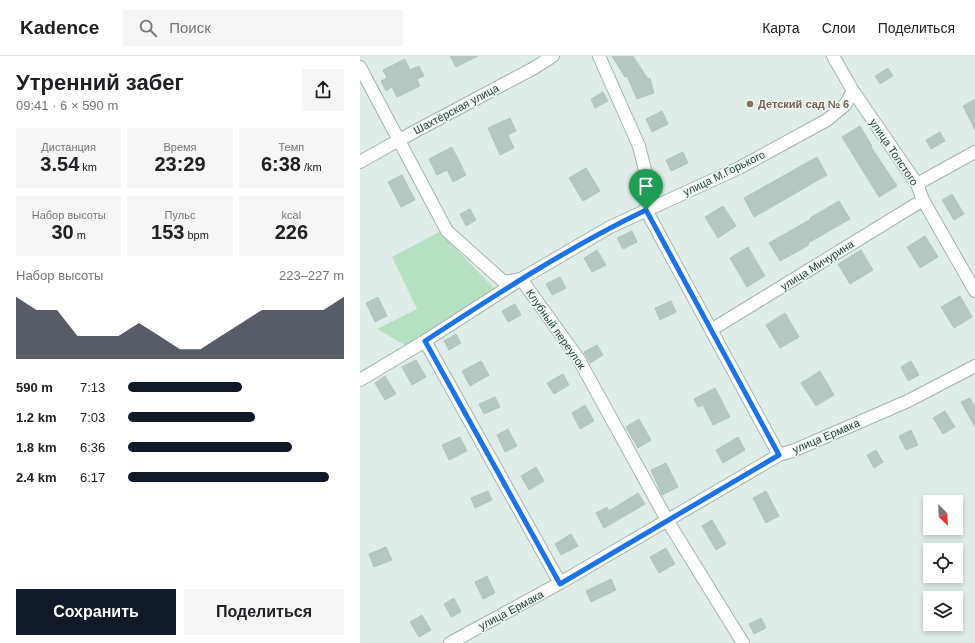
<!DOCTYPE html>
<html lang="ru">
<meta charset="utf-8">
<style>
:root{--surface:#fff;--page:#f6f6f6;--text:#202124;--muted:#757577;--line:#e0e0e0;--accent:#111827}
body{margin:0;font-family:Arial,sans-serif;background:var(--page);color:var(--text);height:100vh;display:flex;flex-direction:column;font-size:15px;white-space:nowrap}
*{box-sizing:border-box;margin:0}
p{font-size:13px;color:var(--muted)}
.icon{flex:none;width:22px;height:22px;fill:none;stroke:currentColor;stroke-width:2;stroke-linecap:round;stroke-linejoin:round}
.map{position:relative;flex:1;overflow:hidden}
.panel{display:flex;flex-direction:column;background:var(--surface);width:360px}
.panel>*{flex:none}
.needle{width:26px;rotate:156deg}
.fabs{position:absolute;left:563px;top:439px;display:grid;gap:8px}
.fabs a{display:grid;place-items:center;width:40px;height:40px;border-radius:0px;background:var(--surface);box-shadow:0 2px 6px #0003;font-size:20px}
.pin{position:absolute;display:grid;place-items:center;width:34px;height:34px;color:#fff;margin:-41px -17px;border-radius:50% 50% 50% 0;rotate:-45deg;box-shadow:0 0 4px #0007}
.pin .icon{rotate:45deg}
.round{display:grid;place-items:center;flex:none;width:42px;height:42px;border-radius:0px;background:var(--page)}
.overview{display:flex;align-items:center;justify-content:space-between;height:68px;padding:0 16px}
h1{font-size:22px;font-weight:700;line-height:30px}
.stats{display:grid;grid-template-columns:repeat(3,1fr);gap:6px;height:68px;padding:4px 16px}
.stats div{display:grid;align-content:center;border-radius:0px;background:var(--page);text-align:center}
.stats b{font-size:20px;font-weight:700}
.stats small{font-size:11px;font-weight:400}
.stats p{font-size:11px}
.chart{height:112px;padding:8px 16px}
.chart p{display:flex;justify-content:space-between}
.chart svg{width:100%;height:72px;margin-top:4px;fill:var(--accent);opacity:.7}
.cta{display:flex;gap:8px;margin-top:auto;padding:8px 16px}
.cta a{flex:1;height:46px;border-radius:0px;background:var(--accent);color:#fff;font-size:16px;font-weight:700;line-height:46px;text-align:center}
.cta a+a{background:var(--page);color:var(--text)}
ul{padding:0 16px;list-style:none;font-size:13px}
li{display:grid;grid-template-columns:64px 48px 1fr;align-items:center;height:30px}
li i{height:10px;border-radius:5px;background:var(--accent)}
header{display:flex;align-items:center;gap:24px;box-sizing:border-box;height:56px;padding:0 20px;background:var(--surface);border-bottom:1px solid var(--line)}
header strong{font-size:19px}
nav{display:flex;gap:22px;margin-inline-start:auto;font-size:14px}
.search{width:280px;height:36px;background:var(--page);display:flex;align-items:center;gap:10px;box-sizing:border-box;padding:0 14px;border-radius:0px;color:var(--muted);font-size:15px}
main{display:flex;flex:1;min-height:0}
.map>svg:first-child{display:block}
.green{fill:#b6e0c2}
.building{fill:#b4c7c0;stroke:#b1c6be}
.lines{fill:none;stroke-linecap:round;stroke-linejoin:round}
.minor-casing{stroke:#a2b4ae;stroke-width:14}
.minor{stroke:#fff;stroke-width:12}
.route-casing{stroke:#fff;stroke-width:8}
.route{stroke:#1a73e8;stroke-width:5}
.education-dot{fill:#8d6e63;stroke:#f0f8f4;stroke-width:1.5}
.labels{text-anchor:middle;stroke-width:3;stroke-linejoin:round;paint-order:stroke}
.education-label{font-size:11px;font-weight:bold;fill:#785e54;stroke:#f0f8f4;text-anchor:start}
.street-label{font-size:11px;fill:#1f3e36;stroke:#f0f8f4}
</style>
<header>
<strong>Kadence</strong>
<div class="search"><svg class="icon" aria-label="search" viewBox="0 0 24 24"><circle cx="10" cy="10" r="6"/><path d="M15 15l6 6"/></svg>Поиск</div>
<nav><a>Карта</a><a>Слои</a><a>Поделиться</a></nav>
</header>
<main>
<section class="panel">
<div class="overview"><div><h1>Утренний забег</h1><p>09:41 · 6 × 590 m</p></div><a class="round"><svg class="icon" aria-label="share" viewBox="0 0 24 24"><path d="M12 15V3M7 8l5-5 5 5M5 13v7h14v-7"/></svg></a></div>
<div class="stats">
<div><p>Дистанция</p><b>3.54<small> km</small></b></div>
<div><p>Время</p><b>23:29</b></div>
<div><p>Темп</p><b>6:38<small> /km</small></b></div>
</div>
<div class="stats">
<div><p>Набор высоты</p><b>30<small> m</small></b></div>
<div><p>Пульс</p><b>153<small> bpm</small></b></div>
<div><p>kcal</p><b>226</b></div>
</div>
<div class="chart"><p><span>Набор высоты</span>223–227 m</p>
<svg viewBox="0 0 160 44" preserveAspectRatio="none"><path d="M0 44V6L10 14L20 14L30 30L40 30L50 30L60 22L70 30L80 38L90 38L100 30L110 22L120 14L130 14L140 14L150 14L160 6V44z"/></svg>
</div>
<ul>
<li><b>590 m</b>7:13<i style="width:53%"></i></li>
<li><b>1.2 km</b>7:03<i style="width:59%"></i></li>
<li><b>1.8 km</b>6:36<i style="width:76%"></i></li>
<li><b>2.4 km</b>6:17<i style="width:93%"></i></li>
</ul>
<div class="cta"><a>Сохранить</a><a>Поделиться</a></div>
</section>
<div class="map">
<svg width="615" height="587" viewBox="0 0 615 587">
<rect width="100%" height="100%" fill="#dfece7"/>
<path class="green" d="M79,176L136,234L62,284L45,289L17,273L57,253L32,201Z"/>
<path class="building" d="M90,0H118L96,11Z
M252,0H273L288,23L290,22L294,37L277,43L267,20L265,21Z
M45,3L50,14L59,10L64,20L57,23L60,30L37,41L32,31L26,35L21,25L27,22L23,14Z
M528,12L533,20L520,28L515,20Z
M243,36L248,45L235,52L231,43Z
M615,43V74L603,50Z
M302,55L308,68L292,76L286,63Z
M150,62L156,75L148,79L154,92L140,99L128,72Z
M500,70L512,90L511,91L537,130L519,141L482,81Z
M580,76L585,85L571,93L566,84Z
M92,91L106,119L93,126L87,114L77,119L69,103Z
M323,96L328,107L311,115L306,104Z
M457,101L467,119L394,161L384,142Z
M226,112L240,135L223,145L209,122Z
M42,119L55,144L41,151L28,126Z
M592,138L604,158L594,164L582,144Z
M479,145L490,163L448,187L449,189L420,205L409,187L451,163L450,162Z
M363,150L376,170L358,182L345,161Z
M110,153L116,164L106,170L100,158Z
M272,175L277,186L263,193L257,182Z
M565,180L578,201L560,212L547,191Z
M388,191L405,220L387,231L370,202Z
M237,194L246,209L232,216L224,202Z
M501,194L513,214L490,228L478,208Z
M200,221L206,232L192,239L186,228Z
M600,240L612,261L594,272L581,251Z
M18,241L27,260L15,266L6,247Z
M311,245L316,256L300,264L295,252Z
M155,248L161,259L148,266L142,255Z
M425,257L439,281L420,292L406,269Z
M96,278L101,287L89,294L84,285Z
M237,289L243,299L230,307L224,296Z
M56,304L66,321L52,329L42,311Z
M121,305L129,319L110,330L102,315Z
M551,305L559,319L548,325L541,311Z
M460,315L474,339L456,350L441,327Z
M203,318L209,329L194,338L187,327Z
M25,320L36,338L25,344L15,327Z
M355,332L370,361L353,369L343,349L338,351L334,343Z
M135,341L140,351L124,358L119,348Z
M610,342L615,351V371L601,346Z
M225,349L234,365L220,373L212,357Z
M585,355L595,371L583,378L573,362Z
M279,363L291,384L278,392L266,371Z
M148,373L157,390L145,396L137,379Z
M551,374L558,389L546,394L539,380Z
M100,381L107,395L89,404L82,389Z
M378,381L385,394L363,407L356,394Z
M516,394L523,406L514,412L507,399Z
M306,407L318,431L302,439L291,414Z
M176,411L184,425L169,434L161,420Z
M128,435L132,444L115,452L111,442Z
M406,435L419,460L406,467L393,442Z
M278,437L285,448L244,472L236,457L247,451L249,455Z
M352,464L366,488L356,494L342,470Z
M211,478L218,490L201,499L195,488Z
M26,491L32,504L14,511L9,498Z
M306,492L315,508L299,517L290,501Z
M127,520L135,537L123,543L115,526Z
M251,523L256,534L231,546L226,535Z
M94,542L101,556L91,561L84,548Z
M62,559L71,574L59,581L50,566Z
M401,562L406,572L394,578L389,568Z"/>
<g class="lines">
<defs>
<path id="minor" d="M239,0L279,90L289,130L286,154L419,399
M473,0L493,35L557,128L563,144L615,235
M0,11L87,175L144,226L161,223L218,302L307,464L383,587
M0,106L39,84L174,12L193,0
M557,128L615,96
M351,274L563,144
M65,285L200,527
M0,324L65,285L161,223L250,171L379,112L467,64L485,49L493,35
M90,587L200,527L419,399L435,394L548,345L615,310"/>
</defs>
<use href="#minor" class="minor-casing"/>
<use href="#minor" class="minor"/>
</g>
<g class="lines">
<defs>
<path id="route" d="M286,154L419,399L200,528L65,285C137,238 209,191 286,154Z"/>
</defs>
<use href="#route" class="route-casing"/>
<use href="#route" class="route"/>
</g>
<circle class="education-dot" cx="390" cy="48" r="4"/>
<g class="labels">
<g class="education-label">
<text x="398" y="52">Детский сад № 6</text>
</g>
<g class="street-label">
<text transform="translate(96 53) rotate(-28)" y="4">Шахтёрская улица</text>
<text transform="translate(534 96) rotate(56)" y="4">улица Толстого</text>
<text transform="translate(364 117) rotate(-26)" y="4">улица М.Горького</text>
<text transform="translate(457 209) rotate(-32)" y="4">улица Мичурина</text>
<text transform="translate(196 273) rotate(55)" y="4">Клубный переулок</text>
<text transform="translate(466 380) rotate(-23)" y="4">улица Ермака</text>
<text transform="translate(151 554) rotate(-28)" y="4">улица Ермака</text>
</g>
</g>
</svg>
<div class="fabs">
<a><svg class="needle" viewBox="-14 -14 28 28"><path d="M0-13l5 13h-10z" fill="#e53935"/><path d="M0 13l5-13h-10z" fill="#757577"/></svg></a>
<a><svg class="icon" aria-label="locate" viewBox="0 0 24 24"><circle cx="12" cy="12" r="6"/><path d="M12 2v4M12 18v4M2 12h4M18 12h4"/></svg></a>
<a><svg class="icon" aria-label="layers" viewBox="0 0 24 24"><path d="M12 4l9 5-9 5-9-5zM3 14l9 5 9-5"/></svg></a>
</div>
<div class="pin" style="left:286px;top:154px;background:#1e9e55"><svg class="icon" aria-label="arrive" viewBox="0 0 24 24"><path d="M6 21V4h12l-3 4 3 4H6"/></svg></div>
</div>
</main>
